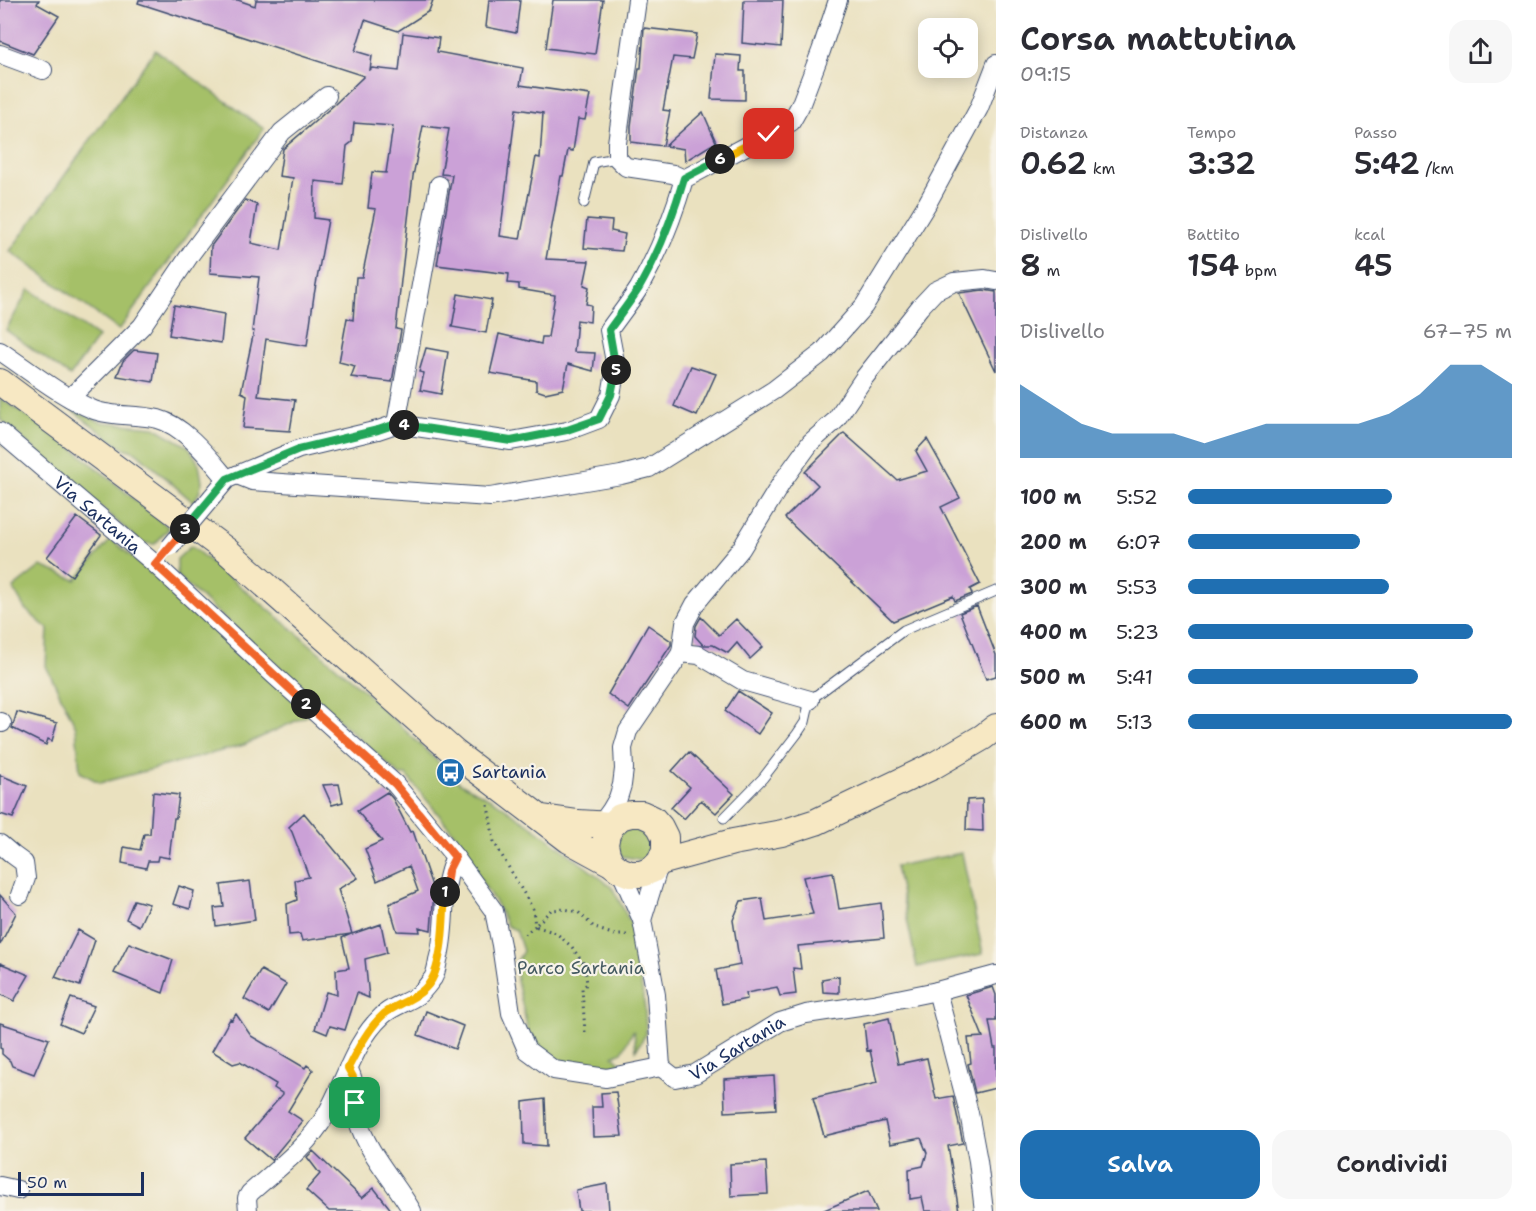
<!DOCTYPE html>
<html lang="it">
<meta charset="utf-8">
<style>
:root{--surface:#fff;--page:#f7f7f7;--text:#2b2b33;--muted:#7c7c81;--accent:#1f6fb2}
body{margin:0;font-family:"Shantell Sans",sans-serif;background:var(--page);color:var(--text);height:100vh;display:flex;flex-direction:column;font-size:22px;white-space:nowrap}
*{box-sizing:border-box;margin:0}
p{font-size:20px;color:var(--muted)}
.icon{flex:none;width:33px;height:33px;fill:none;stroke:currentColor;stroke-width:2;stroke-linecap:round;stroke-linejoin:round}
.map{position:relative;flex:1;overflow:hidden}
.drawer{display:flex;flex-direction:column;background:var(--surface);width:540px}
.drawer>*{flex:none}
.controls{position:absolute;left:918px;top:18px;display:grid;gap:12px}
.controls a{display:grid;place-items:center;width:60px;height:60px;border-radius:12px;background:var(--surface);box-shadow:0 3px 15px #0003;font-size:30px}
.scale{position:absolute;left:18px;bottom:15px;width:126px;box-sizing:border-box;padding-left:6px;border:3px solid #1b2f5e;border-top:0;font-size:16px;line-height:21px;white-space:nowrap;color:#1b2f5e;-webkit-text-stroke:4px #f7f3e8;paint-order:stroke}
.pin{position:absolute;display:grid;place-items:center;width:51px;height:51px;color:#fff;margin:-26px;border-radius:12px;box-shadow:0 3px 9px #0006}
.km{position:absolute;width:30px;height:30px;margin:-15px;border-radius:50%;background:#222;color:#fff;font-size:16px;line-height:30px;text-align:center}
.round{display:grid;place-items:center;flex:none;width:63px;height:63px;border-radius:18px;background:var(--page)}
.overview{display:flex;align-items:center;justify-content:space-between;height:102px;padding:0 24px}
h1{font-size:33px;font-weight:600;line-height:45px}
.metrics{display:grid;grid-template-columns:repeat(3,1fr);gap:9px;height:102px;padding:6px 24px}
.metrics div{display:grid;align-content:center}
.metrics b{font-size:30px;font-weight:600}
.metrics small{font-size:16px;font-weight:400}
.metrics p{font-size:16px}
.chart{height:168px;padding:12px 24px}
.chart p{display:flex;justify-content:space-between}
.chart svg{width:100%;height:108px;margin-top:6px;fill:var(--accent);opacity:.7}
.action{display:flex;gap:12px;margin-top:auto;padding:12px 24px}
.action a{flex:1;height:69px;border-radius:18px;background:var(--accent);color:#fff;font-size:24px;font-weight:600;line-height:69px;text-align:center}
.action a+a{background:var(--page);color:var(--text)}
ul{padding:0 24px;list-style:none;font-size:20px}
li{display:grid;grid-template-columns:96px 72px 1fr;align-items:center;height:45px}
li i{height:15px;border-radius:8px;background:var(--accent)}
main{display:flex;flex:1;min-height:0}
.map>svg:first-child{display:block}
.green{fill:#a5c067;stroke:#607862;stroke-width:1.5}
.building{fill:#cba1d7;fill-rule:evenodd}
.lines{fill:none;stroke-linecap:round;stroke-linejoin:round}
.lane-casing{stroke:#3a4a6d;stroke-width:11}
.street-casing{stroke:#3a4a6d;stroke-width:20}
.secondary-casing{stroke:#3a4a6d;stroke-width:28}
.path{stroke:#3a4a6d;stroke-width:3;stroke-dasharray:1.5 4.5;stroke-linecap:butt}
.lane{stroke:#fff;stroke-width:9}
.street{stroke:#fff;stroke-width:18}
.secondary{stroke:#f7e8c3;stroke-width:26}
.street-bridge-casing{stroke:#3a4a6d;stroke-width:20;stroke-linecap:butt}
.street-bridge{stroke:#fff;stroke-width:18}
.split-1-casing{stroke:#fff;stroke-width:12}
.split-2-casing{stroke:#fff;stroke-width:12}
.split-3-casing{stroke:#fff;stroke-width:12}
.split-4-casing{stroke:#fff;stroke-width:12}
.split-5-casing{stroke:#fff;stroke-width:12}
.split-6-casing{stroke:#fff;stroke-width:12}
.split-7-casing{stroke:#fff;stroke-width:12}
.split-1{stroke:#f5b400;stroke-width:8}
.split-2{stroke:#f0652b;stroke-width:8}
.split-3{stroke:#f0652b;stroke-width:8}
.split-4{stroke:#22a559;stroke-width:8}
.split-5{stroke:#22a559;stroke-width:8}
.split-6{stroke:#22a559;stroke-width:8}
.split-7{stroke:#f5b400;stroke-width:8}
.labels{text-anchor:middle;stroke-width:4.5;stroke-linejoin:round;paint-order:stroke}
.street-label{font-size:18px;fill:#1b2f5e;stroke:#f7f3e8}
.poi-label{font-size:18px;fill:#1b2f5e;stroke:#f7f3e8;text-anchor:start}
.park-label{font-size:18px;fill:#445a61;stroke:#f7f3e8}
</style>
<main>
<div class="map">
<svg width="996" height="1211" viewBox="0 0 996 1211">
<rect width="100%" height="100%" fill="#f7f3e8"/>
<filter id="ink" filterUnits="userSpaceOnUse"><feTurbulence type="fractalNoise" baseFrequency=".0167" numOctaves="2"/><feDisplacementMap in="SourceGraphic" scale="12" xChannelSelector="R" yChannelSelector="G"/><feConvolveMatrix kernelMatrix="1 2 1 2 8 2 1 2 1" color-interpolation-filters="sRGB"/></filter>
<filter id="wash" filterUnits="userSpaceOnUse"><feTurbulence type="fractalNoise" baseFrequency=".008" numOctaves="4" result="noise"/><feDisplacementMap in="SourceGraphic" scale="24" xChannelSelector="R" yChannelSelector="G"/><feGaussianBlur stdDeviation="1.35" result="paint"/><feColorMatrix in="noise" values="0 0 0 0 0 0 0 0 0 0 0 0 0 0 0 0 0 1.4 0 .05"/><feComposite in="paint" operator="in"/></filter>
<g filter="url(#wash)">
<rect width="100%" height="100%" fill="#eae1bf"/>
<path class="green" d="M155,50L264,129L119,330L10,251Z
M29,289L98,337L70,376L6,330Z
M0,398L58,436L169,528L155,544L142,543L0,419Z
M68,407L101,422L154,427L189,447L199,464L202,482L199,493L193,502L136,452L121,447Z
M111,539L315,712L244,745L100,783L80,772L76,727L46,666L48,629L25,609L13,588L41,566L76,580Z
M191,546L285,623L361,688L460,783L496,802L540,832L612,887L632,926L645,1009L646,1034L636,1050L634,1032L633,1031L622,1052L613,1056L623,1065L611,1067L565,1063L546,1055L530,1040L517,981L516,963L523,951L516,930L507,926L498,907L467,858L468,850L406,775H400L177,576V559Z
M632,825L646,828L656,841L651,857L643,860L621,856L613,835Z
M962,853L983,954L917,967L896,866Z"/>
<g id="blocks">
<path class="building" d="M0,0H39L37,4L59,16L33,54L0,41Z
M139,0H238L255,6L256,0H433L429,11L398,31L365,20L355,51L372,56L370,70L372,68L399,71L403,33L439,38L437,52L523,68L520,85L590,95L585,120L578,119L573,151L568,150L563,176H561L546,259L589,261L584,285L589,287L586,304L591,305L590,322L577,320L574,352L595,353L593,371L568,364L563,389L545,393L536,390V381L490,373L499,334L541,344L542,337H548L555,295L519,289V284L508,283L509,274L437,265L452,175L441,174L449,129L423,126L413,176L401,280L396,329L401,330L392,382L351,377L355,366L339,362L347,318L353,320L356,277H362L376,209L368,208L372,172L386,173L393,126L354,123L352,142L347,146L343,184L315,181L314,218L328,220L314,295L307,346L266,339L258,396L295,400L290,431L243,428L247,395L241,392L254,331H252L259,277L210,273L211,246L245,200L257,205L251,243L281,250L293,178L279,176L283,149L334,105L364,76L138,3ZM516,109L543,113L540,158L536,157L520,239L500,236Z
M489,0H520L516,33L486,27Z
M553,0H603L595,54L546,48Z
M744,0H783L781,47L742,43Z
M644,28L697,34L692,59L673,57L663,110L670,111L663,146L631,142V126L639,68H641Z
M715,54L741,56L740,71H745V100L711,99Z
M703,112L716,142L685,161L684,149L665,146Z
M587,219L612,221L611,231L625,234L622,251L584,248Z
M983,290L996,292V371L959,293Z
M458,294L492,300L486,333L452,327Z
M174,305L224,314L221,343L169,335Z
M426,348L448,352L441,394L420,390L424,373L419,372Z
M134,350L157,353L153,382L117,376L123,361Z
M691,366L716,374L697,416L674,406Z
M844,433L897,480L927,471L916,451L927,439L960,498L941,507L980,584L970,589L972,594L955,601L953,596L893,621L785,518L818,485L805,472Z
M77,517L101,535L72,576L47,557Z
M977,606L996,655V676L986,679L960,613Z
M701,617L719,635L736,619L763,647L750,659L737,643L728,653L713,645H703L695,636L696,626Z
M648,625L671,641V645L629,709L608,694Z
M738,691L772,713L758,734L725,711Z
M17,712L57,723L52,741L48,739L46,745L12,728Z
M689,752L734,794L716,813L701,800L684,819L671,808L690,787L672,771Z
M0,775L27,786L13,818L0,814Z
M339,784L343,802L332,805L323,785Z
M153,792L179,795L176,818H174L169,858L158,856L157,861H148L146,868L122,863L124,847L140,850L144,834H150Z
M387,792L393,799L410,832L413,831L434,892L431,930L419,927L420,932L397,931L389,904L418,891L409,866L377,881L365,849L382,841L357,811Z
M982,799L983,831L966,830L967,800Z
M304,813L358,878L338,889L352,934L381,924L387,953L365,959L369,998L357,993L345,1030L330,1026L327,1034L315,1029L326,992L337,995L336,970L349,968L342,938L351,934L302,941L300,934L289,935L287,904L297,900L295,880L309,877L292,832L289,827Z
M833,872L839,909L881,903L884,938L798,946L801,969L793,968L796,994L780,996L777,987L746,993L747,999L722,1004L716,970L740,965L733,920L741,901L762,898L766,921L813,914L803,877Z
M250,881L255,920L216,926L214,908L224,907L221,885Z
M179,886L194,891L190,909L173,904Z
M0,895L16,913L0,945Z
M134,900L149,904L139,926L126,919Z
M78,930L95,940L80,986L55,977Z
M129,943L173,960L163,993L114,973Z
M0,963L29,975L14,1001L0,994Z
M261,970L286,984L269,1013L244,999Z
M839,976V993L823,992L822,979Z
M993,987L996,995V1021H989L994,1048H996V1088L975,1093L968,1064L971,1063L968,1038L983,1037L966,995Z
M71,998L94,1006L81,1033L60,1024Z
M426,1011L463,1026L455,1049L418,1035Z
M236,1014L251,1036L305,1068L307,1065L313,1070L288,1111L303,1121L271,1160L245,1138L283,1094L274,1088L276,1084L240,1062L233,1064L212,1051L230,1019L232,1020Z
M889,1018L898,1064L927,1058L936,1099L953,1096L963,1143L948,1146L959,1211H925L922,1197L910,1199L909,1169L923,1166L927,1153L921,1138L890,1144L885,1121L824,1136L813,1098L877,1083L870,1050L867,1051L864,1024Z
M0,1023L49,1039L34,1074L12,1066L10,1061L2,1054V1049L0,1048Z
M774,1076L776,1109L725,1112L724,1079Z
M616,1092L622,1136L593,1137L592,1107H602L601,1093Z
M545,1099L547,1146L524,1144L523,1102Z
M313,1151L362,1198L374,1188L392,1211H329L306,1190L320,1174L307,1157Z
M766,1162L768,1194L731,1196L730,1164Z
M607,1184L609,1211H579L576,1190Z
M868,1191L877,1211H822Z"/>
</g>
</g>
<g filter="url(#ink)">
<use href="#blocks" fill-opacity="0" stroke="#3a4a6d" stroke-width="1.5"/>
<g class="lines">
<defs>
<path id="lane" d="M584,203L594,162L617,158
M724,818L763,778L797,734L805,722L810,700L904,630L996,591"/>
<g id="street">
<path d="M637,0L617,143V158L626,167L673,174L684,179"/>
<path d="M0,54L43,70"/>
<path d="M0,351C30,371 60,396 94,410C112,417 139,414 158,419C185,426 210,459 227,479"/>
<path d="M70,398L142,326L192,252L282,132L327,96"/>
<path d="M396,424L511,441L567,431L599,419L611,395L616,367L609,330C619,316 630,302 639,288C659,253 673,217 684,179L791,122L800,106L821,51L838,0"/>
<path id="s1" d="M0,432L155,564L275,676L395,784L455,857L494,911L501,945L511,1013L527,1050L554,1070L606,1078L661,1067L675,1078L695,1074L780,1022L806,1014L873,1004L937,991L996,975"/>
<path d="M237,475L252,481L490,497L621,475L649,468L774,390L822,353L864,306L927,204L979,108L996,64"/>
<path d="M212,497L227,479L299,449L378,430L396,424L439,185"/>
<path d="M681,653L685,623L695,604L741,549L782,482L811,442L835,421L864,378L920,307L935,291L954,282L985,279L996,281"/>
<path d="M0,722L2,723"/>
<path d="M601,824L611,810L618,798L622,785L624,769L623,748L628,731L681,653L699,655L743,681L810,700"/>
<path d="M0,844L13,855L24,863L26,878L20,895"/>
<path d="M620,870L642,920L656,995L661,1067"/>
<path d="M642,920L660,862"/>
<path d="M937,991L969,1113L978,1161L984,1211"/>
<path d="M348,1068C358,1085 352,1100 357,1118C367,1153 394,1180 412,1211"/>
<path d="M0,1186L18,1190"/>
<path d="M248,1211L247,1198L250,1193C277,1169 308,1146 326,1115C345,1082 354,1042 382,1016C392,1006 407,1003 418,995C423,992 429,983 433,978C436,973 437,966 438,960C448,925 439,891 455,857"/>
</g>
<path id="secondary" d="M0,382L227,551L455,753L569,840L611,863L620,870L630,874H641L652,870L660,862L665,850V837L660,827L653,819L642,814H631L620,817L612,825L607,834L605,844L607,854L611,863
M543,818L578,823L612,825
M660,862L733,842L782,833L816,822L933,766L983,737L996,727"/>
</defs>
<use href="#lane" class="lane-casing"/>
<use href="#street" class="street-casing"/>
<use href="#secondary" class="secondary-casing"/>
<path class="path" d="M488,805L494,842L533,909L535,926L524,935
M585,1032L582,988L587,984L585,966L572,947L556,933L535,926L551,910L565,909L578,912L595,928L615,935H627"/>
<use href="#lane" class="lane"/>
<use href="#street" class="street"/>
<use href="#secondary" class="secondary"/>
<defs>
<path id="street-bridge" d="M170,547L212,497"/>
</defs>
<use href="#street-bridge" class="street-bridge-casing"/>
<use href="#street-bridge" class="street-bridge"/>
</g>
</g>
<g class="lines" filter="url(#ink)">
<defs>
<path id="split-1" d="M355,1103L353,1077L348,1068C357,1050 369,1027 384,1014C401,1001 425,997 434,975C444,949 443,919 445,892"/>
<path id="split-2" d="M306,704L395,784L455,857L448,871L445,892"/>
<path id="split-3" d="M185,529L155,564L306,704"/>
<path id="split-4" d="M185,529L227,479L299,449L378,430L396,424L404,425"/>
<path id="split-5" d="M404,425L511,441L567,430L599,419L611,395L616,370"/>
<path id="split-6" d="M616,370L609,330C619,316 630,302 639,288C659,253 673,216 684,178L720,159"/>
<path id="split-7" d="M720,159L769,134"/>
</defs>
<use href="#split-1" class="split-1-casing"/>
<use href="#split-2" class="split-2-casing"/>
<use href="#split-3" class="split-3-casing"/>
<use href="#split-4" class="split-4-casing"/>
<use href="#split-5" class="split-5-casing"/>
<use href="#split-6" class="split-6-casing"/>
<use href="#split-7" class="split-7-casing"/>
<use href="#split-1" class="split-1"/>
<use href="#split-2" class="split-2"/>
<use href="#split-3" class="split-3"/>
<use href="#split-4" class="split-4"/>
<use href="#split-5" class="split-5"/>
<use href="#split-6" class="split-6"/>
<use href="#split-7" class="split-7"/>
</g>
<defs>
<symbol id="bus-disc" viewBox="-11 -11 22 22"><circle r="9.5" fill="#1f6fb2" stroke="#f7f3e8"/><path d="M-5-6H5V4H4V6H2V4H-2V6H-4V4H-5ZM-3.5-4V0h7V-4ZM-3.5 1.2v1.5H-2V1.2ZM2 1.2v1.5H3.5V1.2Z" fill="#fff"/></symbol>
</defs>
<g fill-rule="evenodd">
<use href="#bus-disc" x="434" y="756" width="33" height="33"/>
</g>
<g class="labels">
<g class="street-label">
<text dy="6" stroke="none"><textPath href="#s1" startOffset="128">Via Sartania</textPath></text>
<text dy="6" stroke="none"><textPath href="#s1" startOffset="1064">Via Sartania</textPath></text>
</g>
<g class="poi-label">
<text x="472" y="778">Sartania</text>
</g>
<g class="park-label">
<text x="581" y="974">Parco Sartania</text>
</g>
</g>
</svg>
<div class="controls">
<a><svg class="icon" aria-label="locate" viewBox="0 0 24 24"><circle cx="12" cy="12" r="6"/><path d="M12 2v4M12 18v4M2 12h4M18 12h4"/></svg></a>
</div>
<div class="scale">50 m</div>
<div class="pin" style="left:355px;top:1103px;background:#1e9e55"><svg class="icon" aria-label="arrive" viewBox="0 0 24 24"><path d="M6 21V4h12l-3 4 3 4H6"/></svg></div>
<div class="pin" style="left:769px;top:134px;background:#d93025"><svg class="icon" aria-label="check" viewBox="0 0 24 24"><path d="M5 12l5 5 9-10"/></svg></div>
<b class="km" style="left:445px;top:892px">1</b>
<b class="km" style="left:306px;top:704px">2</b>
<b class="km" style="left:185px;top:529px">3</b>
<b class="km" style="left:404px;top:425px">4</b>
<b class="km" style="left:616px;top:370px">5</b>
<b class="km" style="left:720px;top:159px">6</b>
</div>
<section class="drawer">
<div class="overview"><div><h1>Corsa mattutina</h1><p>09:15</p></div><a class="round"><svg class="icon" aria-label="share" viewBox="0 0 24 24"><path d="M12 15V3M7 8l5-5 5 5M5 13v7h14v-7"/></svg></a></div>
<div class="metrics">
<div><p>Distanza</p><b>0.62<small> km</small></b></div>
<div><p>Tempo</p><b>3:32</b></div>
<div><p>Passo</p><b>5:42<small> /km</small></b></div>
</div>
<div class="metrics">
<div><p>Dislivello</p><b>8<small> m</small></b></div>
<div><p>Battito</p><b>154<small> bpm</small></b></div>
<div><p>kcal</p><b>45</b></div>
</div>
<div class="chart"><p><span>Dislivello</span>67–75 m</p>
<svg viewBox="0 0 160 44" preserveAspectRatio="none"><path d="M0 44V14L10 22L20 30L30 34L40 34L50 34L60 38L70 34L80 30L90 30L100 30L110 30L120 26L130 18L140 6L150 6L160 14V44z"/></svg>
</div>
<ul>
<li><b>100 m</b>5:52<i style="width:63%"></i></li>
<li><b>200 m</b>6:07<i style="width:53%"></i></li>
<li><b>300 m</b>5:53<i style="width:62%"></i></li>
<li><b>400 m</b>5:23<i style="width:88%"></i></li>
<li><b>500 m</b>5:41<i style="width:71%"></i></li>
<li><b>600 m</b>5:13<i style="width:100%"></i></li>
</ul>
<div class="action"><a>Salva</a><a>Condividi</a></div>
</section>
</main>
